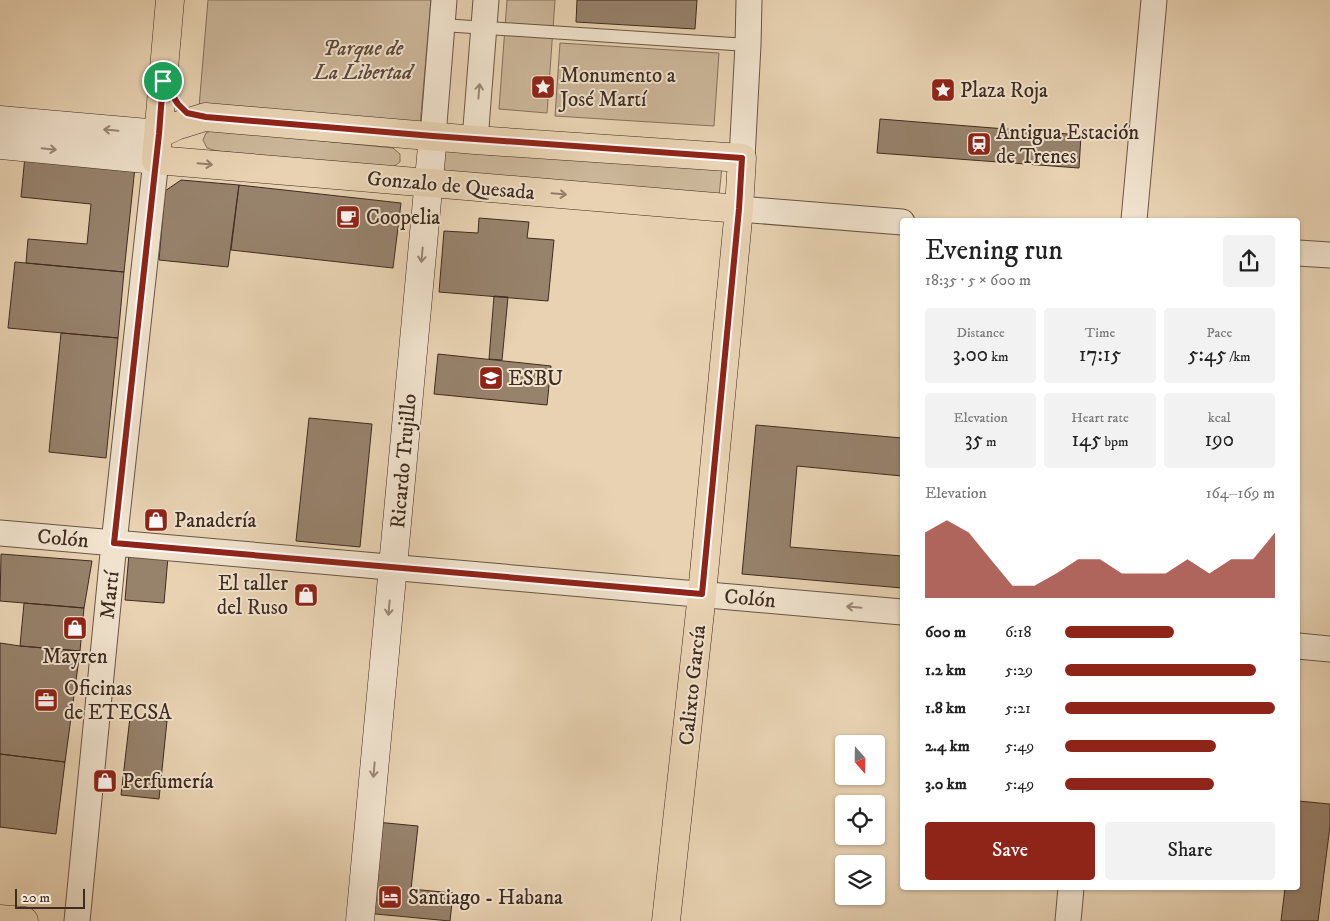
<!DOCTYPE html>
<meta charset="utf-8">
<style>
:root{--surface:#fff;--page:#f2f2f2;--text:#222;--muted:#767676;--accent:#8f2418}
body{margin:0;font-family:"IM FELL DW Pica",serif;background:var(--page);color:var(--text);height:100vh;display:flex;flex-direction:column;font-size:19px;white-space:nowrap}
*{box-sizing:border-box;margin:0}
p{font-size:16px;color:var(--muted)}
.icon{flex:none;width:28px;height:28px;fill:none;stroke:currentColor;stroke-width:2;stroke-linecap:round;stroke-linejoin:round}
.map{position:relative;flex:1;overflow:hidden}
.drawer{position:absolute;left:900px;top:218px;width:400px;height:672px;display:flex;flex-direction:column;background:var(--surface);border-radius:5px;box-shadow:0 1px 4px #0004}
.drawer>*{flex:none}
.needle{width:32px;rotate:160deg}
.buttons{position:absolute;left:835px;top:735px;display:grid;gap:10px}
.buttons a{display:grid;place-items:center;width:50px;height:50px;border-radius:5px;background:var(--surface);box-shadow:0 1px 4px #0004;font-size:25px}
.scale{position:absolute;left:15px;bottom:12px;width:70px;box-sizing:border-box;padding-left:5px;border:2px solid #3f2b20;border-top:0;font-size:14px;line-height:18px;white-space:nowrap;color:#3f2b20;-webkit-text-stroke:4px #f0e2cd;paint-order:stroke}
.pin{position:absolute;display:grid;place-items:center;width:42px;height:42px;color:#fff;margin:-21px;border:2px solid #fff;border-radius:50%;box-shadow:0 1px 5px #0007}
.round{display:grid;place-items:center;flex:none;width:52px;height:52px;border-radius:5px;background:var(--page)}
.head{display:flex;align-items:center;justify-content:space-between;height:85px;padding:0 25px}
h1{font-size:28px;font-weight:600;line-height:38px}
.figures{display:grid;grid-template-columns:repeat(3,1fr);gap:8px;height:85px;padding:5px 25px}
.figures div{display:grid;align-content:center;border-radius:5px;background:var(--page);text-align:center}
.figures b{font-size:21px;font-weight:600}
.figures small{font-size:14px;font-weight:400}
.figures p{font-size:14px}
.chart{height:140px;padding:10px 25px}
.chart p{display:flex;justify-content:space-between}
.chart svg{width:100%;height:90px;margin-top:5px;fill:var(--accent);opacity:.7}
.primary-button{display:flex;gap:10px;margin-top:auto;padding:10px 25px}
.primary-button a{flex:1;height:58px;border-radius:5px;background:var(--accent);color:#fff;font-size:20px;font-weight:600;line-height:58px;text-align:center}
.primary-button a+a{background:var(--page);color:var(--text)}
ul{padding:0 25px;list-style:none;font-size:16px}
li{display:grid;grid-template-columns:80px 60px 1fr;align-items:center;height:38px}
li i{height:12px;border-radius:6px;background:var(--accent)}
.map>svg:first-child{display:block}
.green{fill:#cbb699;stroke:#85705c}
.building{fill:#97826c;stroke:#3f2b20}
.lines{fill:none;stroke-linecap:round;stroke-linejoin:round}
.lane-casing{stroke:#695544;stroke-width:14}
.street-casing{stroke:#695544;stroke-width:27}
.secondary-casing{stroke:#3f2b20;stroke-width:29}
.primary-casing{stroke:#3f2b20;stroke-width:29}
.lane{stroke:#f0e2cd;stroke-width:12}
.street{stroke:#f0e2cd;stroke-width:25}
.secondary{stroke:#f0e2cd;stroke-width:28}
.primary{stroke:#e8d2b2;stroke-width:28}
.oneway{stroke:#988676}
.oneway2{stroke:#947e69}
.route-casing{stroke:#fff;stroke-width:10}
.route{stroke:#8f2418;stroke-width:6}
.labels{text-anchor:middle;stroke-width:4;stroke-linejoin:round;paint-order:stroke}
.park-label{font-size:21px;font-style:italic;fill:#5b4738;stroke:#f0e2cd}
.poi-label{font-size:21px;fill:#3f2b20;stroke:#f0e2cd;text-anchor:start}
.street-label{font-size:21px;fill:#3f2b20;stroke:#f0e2cd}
</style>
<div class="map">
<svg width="1330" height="921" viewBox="0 0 1330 921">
<rect width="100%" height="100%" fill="#e8d2b2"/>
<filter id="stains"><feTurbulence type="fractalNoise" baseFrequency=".004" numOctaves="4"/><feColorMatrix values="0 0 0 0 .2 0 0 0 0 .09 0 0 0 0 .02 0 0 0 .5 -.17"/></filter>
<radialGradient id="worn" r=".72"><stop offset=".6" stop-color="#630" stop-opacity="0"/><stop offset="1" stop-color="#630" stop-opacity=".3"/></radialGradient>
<path class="green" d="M208,0H431L420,126L199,107Z
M507,0H555L547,113L499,109Z
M560,43L719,53L714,126L555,116Z
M213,130L393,148L400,154V162L390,169L217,151L207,148L203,140L206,133Z
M444,147L722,167L719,196L441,172Z"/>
<path class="building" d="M577,0H697L695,29L576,22Z
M880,119L1081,135L1079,168L877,153Z
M25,156L135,167L124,272L26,263L28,239L87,244L91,204L21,197Z
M181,180L239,185L228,267L159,260L165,191Z
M239,185L401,203L393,268L231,250Z
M479,218L529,222L527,238L554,240L548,301L439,292L444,231L478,233Z
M15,262L124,272L118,338L8,328Z
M494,296L508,297L502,360L489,359Z
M61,333L118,338L106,458L49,452Z
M438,354L551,366L547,405L434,394Z
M309,418L372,424L360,547L296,541Z
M756,425L902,438V476L797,466L790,547L902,556V588L742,574Z
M1,554L92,561L84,608L0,601Z
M129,554L168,557L164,603L125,600Z
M24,603L84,608L80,651L20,646Z
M0,643L20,646L80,651L65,762L0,754Z
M130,717L167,721L159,799L121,795Z
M0,754L65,762L56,834L0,827Z
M1298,801L1330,804V826L1318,921H1281L1285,888H1298Z
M376,822L418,826L411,889L453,893L450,921L365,913Z"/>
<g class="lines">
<defs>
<path id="lane" d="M442,25L748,45"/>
<path id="street" d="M433,136L444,0
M475,140L486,0
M742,158L748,45L749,0
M739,209L902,222
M1134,220L1154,0
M1298,253L1330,255
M0,533L902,612
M1298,646L1330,649
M77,921L114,543L156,160
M1068,921L1071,888"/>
<path id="secondary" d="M0,120L159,134
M0,145L156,160
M360,921L433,136"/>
<path id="primary" d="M170,0L156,160L739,209
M159,134L176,126L205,117L475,140L742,158L739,209L702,594L666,921
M0,919L24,921"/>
</defs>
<use href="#lane" class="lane-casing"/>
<use href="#street" class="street-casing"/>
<use href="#secondary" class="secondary-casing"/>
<use href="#primary" class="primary-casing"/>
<use href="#lane" class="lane"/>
<use href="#street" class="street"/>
<use href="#secondary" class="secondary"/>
<use href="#primary" class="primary"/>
</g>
<defs><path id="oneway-shaft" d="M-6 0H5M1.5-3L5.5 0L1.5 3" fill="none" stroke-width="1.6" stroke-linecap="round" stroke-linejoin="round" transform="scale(1.25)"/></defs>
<g class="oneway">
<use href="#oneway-shaft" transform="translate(479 91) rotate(-85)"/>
<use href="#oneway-shaft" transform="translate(111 130) rotate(-175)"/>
<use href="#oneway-shaft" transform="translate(49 149) rotate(6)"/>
<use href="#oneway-shaft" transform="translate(422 255) rotate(95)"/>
<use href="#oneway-shaft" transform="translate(854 607) rotate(-175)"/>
<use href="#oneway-shaft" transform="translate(389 608) rotate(95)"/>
<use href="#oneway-shaft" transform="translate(374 770) rotate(95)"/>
</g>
<g class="oneway2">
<use href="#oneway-shaft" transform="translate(205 164) rotate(5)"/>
<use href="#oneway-shaft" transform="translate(559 194) rotate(5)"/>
</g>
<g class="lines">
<defs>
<path id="route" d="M163,81L178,104L187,113L206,117L433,136L742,158L739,209L702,594L114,543L159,134Z"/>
</defs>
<use href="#route" class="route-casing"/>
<use href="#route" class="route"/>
</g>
<defs>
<symbol id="sight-square" viewBox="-11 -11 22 22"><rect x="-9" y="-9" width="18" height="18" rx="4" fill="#8f2418" stroke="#f0e2cd"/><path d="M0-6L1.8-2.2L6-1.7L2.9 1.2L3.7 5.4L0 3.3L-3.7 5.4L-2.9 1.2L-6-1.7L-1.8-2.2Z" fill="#fff"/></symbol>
<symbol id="station-square" viewBox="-11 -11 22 22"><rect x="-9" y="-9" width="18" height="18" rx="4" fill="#8f2418" stroke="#f0e2cd"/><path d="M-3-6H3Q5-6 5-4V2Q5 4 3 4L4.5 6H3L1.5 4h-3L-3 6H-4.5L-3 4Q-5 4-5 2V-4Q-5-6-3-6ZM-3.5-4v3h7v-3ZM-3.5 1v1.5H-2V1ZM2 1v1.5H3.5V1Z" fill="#fff"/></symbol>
<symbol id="cafe-square" viewBox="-11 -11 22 22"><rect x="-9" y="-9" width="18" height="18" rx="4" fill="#8f2418" stroke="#f0e2cd"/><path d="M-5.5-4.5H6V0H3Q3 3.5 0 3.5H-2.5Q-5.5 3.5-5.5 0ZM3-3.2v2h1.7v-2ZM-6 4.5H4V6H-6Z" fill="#fff"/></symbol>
<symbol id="school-square" viewBox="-11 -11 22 22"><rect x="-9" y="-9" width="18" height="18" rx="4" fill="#8f2418" stroke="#f0e2cd"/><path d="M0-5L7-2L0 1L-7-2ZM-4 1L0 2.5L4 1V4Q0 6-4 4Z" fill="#fff"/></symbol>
<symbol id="shop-square" viewBox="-11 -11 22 22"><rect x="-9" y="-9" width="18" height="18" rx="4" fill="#8f2418" stroke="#f0e2cd"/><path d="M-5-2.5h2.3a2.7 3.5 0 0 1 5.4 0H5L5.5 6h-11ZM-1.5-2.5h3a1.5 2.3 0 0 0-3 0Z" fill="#fff"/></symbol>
<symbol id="office-square" viewBox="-11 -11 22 22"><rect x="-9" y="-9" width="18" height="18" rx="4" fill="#8f2418" stroke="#f0e2cd"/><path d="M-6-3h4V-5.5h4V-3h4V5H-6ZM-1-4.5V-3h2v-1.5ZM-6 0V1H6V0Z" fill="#fff"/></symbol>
<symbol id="hotel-square" viewBox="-11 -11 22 22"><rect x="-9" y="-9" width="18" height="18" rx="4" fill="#8f2418" stroke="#f0e2cd"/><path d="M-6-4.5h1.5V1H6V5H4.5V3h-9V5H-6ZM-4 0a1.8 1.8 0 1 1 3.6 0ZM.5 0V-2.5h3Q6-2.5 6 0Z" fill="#fff"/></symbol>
</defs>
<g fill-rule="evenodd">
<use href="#sight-square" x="529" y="73" width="28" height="28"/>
<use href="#sight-square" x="929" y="76" width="28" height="28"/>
<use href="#station-square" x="965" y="130" width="28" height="28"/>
<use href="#cafe-square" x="334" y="203" width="28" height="28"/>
<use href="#school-square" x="477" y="364" width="28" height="28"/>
<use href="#shop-square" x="142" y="506" width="28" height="28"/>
<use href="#shop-square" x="292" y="581" width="28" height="28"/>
<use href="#shop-square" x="61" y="614" width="28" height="28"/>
<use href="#office-square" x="32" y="686" width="28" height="28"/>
<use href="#shop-square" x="91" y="767" width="28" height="28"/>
<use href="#hotel-square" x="376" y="883" width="28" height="28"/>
</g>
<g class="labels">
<g class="park-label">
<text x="363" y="55">Parque de<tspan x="363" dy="24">La Libertad</tspan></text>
</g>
<g class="poi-label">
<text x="560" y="82">Monumento a<tspan x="560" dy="24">José Martí</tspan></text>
<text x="960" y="97">Plaza Roja</text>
<text x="996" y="139">Antigua Estación<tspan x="996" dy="24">de Trenes</tspan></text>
<text x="366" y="224">Coopelia</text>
<text x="508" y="385">ESBU</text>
<text x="174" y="527">Panadería</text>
<text x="288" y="590" text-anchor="end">El taller<tspan x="288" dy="24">del Ruso</tspan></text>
<text x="75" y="663" text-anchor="middle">Mayren</text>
<text x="64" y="695">Oficinas<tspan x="64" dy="24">de ETECSA</tspan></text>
<text x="122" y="788">Perfumería</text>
<text x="408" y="904">Santiago - Habana</text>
</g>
<g class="street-label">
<text transform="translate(451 185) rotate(5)" y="7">Gonzalo de Quesada</text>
<text transform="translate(403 461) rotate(-85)" y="7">Ricardo Trujillo</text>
<text transform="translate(63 538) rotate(5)" y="7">Colón</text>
<text transform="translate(109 595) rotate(-84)" y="7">Martí</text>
<text transform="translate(750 598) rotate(5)" y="7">Colón</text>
<text transform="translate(692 685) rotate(-84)" y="7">Calixto García</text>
</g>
</g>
<rect width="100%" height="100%" filter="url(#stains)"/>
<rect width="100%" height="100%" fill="url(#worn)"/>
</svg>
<div class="buttons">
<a><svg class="needle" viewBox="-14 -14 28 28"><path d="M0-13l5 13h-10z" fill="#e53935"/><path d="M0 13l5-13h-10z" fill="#767676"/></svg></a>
<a><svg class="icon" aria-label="locate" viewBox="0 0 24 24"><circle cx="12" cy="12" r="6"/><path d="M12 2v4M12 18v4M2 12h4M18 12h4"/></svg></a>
<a><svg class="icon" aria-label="layers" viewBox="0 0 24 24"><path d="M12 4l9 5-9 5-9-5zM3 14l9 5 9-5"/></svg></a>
</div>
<div class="scale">20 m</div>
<div class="pin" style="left:163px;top:81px;background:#1e9e55"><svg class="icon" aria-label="arrive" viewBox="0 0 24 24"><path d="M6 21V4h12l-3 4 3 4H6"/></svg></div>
<section class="drawer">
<div class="head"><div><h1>Evening run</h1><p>18:35 · 5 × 600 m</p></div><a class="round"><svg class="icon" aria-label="share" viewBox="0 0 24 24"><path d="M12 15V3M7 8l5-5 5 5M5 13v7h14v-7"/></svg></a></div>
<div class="figures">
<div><p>Distance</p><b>3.00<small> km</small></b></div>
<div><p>Time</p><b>17:15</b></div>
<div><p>Pace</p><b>5:45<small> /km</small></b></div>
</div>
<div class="figures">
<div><p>Elevation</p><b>35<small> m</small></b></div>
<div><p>Heart rate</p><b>145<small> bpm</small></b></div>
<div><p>kcal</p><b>190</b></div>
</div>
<div class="chart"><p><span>Elevation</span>164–169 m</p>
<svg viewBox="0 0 160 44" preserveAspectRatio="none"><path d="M0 44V12L10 6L20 12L30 25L40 38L50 38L60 32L70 25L80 25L90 32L100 32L110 32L120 25L130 32L140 25L150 25L160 12V44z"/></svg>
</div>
<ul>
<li><b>600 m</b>6:18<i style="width:52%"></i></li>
<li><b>1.2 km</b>5:29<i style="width:91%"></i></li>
<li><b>1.8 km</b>5:21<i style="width:100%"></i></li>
<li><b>2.4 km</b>5:49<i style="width:72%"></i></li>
<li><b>3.0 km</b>5:49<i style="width:71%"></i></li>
</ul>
<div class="primary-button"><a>Save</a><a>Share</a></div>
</section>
</div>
